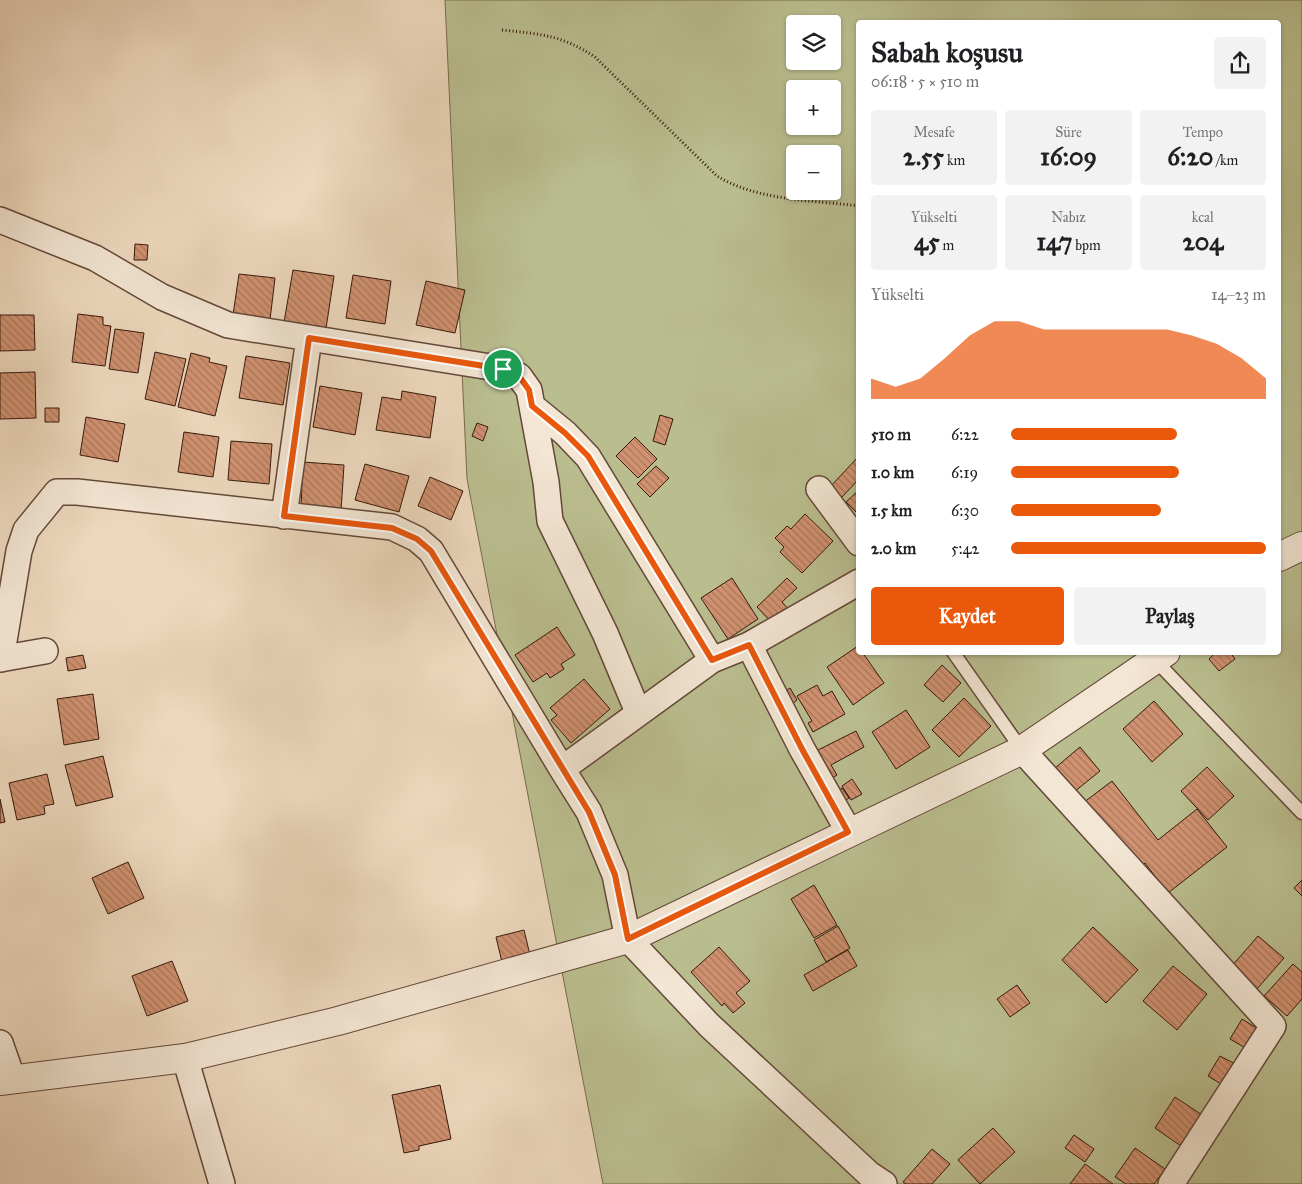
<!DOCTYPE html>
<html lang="tr">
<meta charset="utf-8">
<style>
:root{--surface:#fff;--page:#f2f2f2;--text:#202124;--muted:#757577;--accent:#ea580c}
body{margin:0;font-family:"IM FELL Great Primer",serif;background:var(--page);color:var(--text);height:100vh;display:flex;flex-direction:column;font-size:19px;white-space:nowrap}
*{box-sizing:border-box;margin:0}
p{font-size:16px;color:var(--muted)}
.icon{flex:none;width:28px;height:28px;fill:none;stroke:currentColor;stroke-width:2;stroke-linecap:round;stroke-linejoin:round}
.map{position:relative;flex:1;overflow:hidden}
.panel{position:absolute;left:856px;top:20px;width:425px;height:635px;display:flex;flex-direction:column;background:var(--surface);border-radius:5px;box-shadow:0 1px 4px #0004}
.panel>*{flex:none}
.controls{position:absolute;left:786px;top:15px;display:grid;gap:10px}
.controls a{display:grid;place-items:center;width:55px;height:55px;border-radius:5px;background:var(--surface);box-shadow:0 1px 4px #0004;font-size:25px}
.pin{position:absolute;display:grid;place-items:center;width:42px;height:42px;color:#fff;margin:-21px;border:2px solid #fff;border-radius:50%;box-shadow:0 1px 5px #0007}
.round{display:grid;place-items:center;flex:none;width:52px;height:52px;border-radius:5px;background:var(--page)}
.head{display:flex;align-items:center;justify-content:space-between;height:85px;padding:0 15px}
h1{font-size:28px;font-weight:800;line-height:38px}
.metrics{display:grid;grid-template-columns:repeat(3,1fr);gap:8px;height:85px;padding:5px 15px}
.metrics div{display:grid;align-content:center;border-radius:5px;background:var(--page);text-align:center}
.metrics b{font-size:25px;font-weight:800}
.metrics small{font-size:14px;font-weight:400}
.metrics p{font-size:14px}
.chart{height:140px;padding:10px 15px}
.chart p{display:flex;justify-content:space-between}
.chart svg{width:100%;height:90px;margin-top:5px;fill:var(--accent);opacity:.7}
.action{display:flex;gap:10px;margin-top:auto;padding:10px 15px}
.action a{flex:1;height:58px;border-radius:5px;background:var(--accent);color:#fff;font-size:20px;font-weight:800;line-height:58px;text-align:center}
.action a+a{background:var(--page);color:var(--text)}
ul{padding:0 15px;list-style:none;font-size:16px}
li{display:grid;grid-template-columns:80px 60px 1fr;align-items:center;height:38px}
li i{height:12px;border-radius:6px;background:var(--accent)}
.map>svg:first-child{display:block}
.park{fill:#babe8f;stroke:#786b4d;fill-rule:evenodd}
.building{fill:url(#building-back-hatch);stroke:#36180b}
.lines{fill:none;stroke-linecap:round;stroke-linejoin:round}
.service-casing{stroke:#644838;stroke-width:15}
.minor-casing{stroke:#644838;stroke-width:28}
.tertiary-casing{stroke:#644838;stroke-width:30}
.path{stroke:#36180b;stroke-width:3;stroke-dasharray:1 2.5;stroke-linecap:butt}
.service{stroke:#f3e6d4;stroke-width:12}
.minor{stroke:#f3e6d4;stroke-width:25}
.tertiary{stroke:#f3e6d4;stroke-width:28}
.route-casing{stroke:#fff;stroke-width:10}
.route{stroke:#ea580c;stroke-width:6}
</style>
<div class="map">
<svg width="1302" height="1184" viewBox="0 0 1302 1184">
<defs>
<pattern id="building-back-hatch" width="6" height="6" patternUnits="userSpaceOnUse" patternTransform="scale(1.25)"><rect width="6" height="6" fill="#d19271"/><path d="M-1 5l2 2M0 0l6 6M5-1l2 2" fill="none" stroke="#aa765b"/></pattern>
</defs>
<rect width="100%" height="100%" fill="#edd8bd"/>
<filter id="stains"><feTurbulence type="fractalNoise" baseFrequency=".004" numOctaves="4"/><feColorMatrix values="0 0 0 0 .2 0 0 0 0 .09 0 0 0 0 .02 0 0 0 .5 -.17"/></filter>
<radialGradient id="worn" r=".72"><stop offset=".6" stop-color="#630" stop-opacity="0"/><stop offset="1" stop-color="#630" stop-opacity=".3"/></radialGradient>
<path class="park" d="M445,0H1302V1184H603L467,479ZM859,22H1279V652H859ZM795,24H832V61H795ZM795,89H832V126H795ZM795,154H832V191H795Z"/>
<path class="building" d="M135,244L148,245L147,260H134Z
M293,270L334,276L325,335L283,328Z
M239,274L275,278L270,320L233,315Z
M353,275L391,281L385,324L346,318Z
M426,281L465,290L455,333L416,325Z
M78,314L103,317V325L111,326L105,366L72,362Z
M0,315H34L35,350L0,351Z
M115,329L144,333L138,373L109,369Z
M155,352L186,359L175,406L145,399Z
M191,353L210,358L209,362L227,366L215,416L178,407Z
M246,356L290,363L283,405L239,398Z
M35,372L36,418L0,419V373Z
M320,386L362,393L355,435L313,427Z
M402,391L436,397L430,438L376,430L382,397L401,400Z
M45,408H59V422H45Z
M660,415L673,419L665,445L653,441Z
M86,417L125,424L118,462L80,455Z
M477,423L488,427L483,441L472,436Z
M184,432L219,437L213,477L178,472Z
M635,437L657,459L638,478L616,456Z
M231,441L272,444L269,484L228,480Z
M858,457L859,479L842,497L830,487Z
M303,462L344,465L341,511L301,508Z
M365,464L409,476L399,512L355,500Z
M656,466L669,478L650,497L637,484Z
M430,477L463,491L451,520L418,506Z
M859,490V513L858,514L846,502Z
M805,514L833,541L802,573L780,552L784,547L775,538L787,526L791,529Z
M732,578L758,619L728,639L701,598Z
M787,578L797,588L782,602L789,610L774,625L757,607Z
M557,627L575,655L561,664L564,669L550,678L547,673L533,682L515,655Z
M858,646L859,652H862L884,683L853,705L827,667Z
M1216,652H1230L1235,659L1219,671L1209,659Z
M83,655L86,668L68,671L66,658Z
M942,665L961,683L943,702L924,685Z
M584,679L610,709L571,743L551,720L557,715L550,708Z
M817,685L823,696L832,691L845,714L813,732L808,723L812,721L797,696Z
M790,688L797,700L789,706L781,694Z
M93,694L99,739L64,745L57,699Z
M964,698L991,726L959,757L932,730Z
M1154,701L1183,734L1152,762L1123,729Z
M906,710L930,747L896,769L872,732Z
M856,731L864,747L831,765L837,775L827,781L812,753Z
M1080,747L1100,771L1074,792L1055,768Z
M103,756L113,797L76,806L65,765Z
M1207,767L1234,796L1208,820L1181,791Z
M47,774L54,804L44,806L45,814L17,820L9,783Z
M852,779L862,794L851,800L842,786Z
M1112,781L1158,840L1197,809L1227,847L1168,893L1145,863L1136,869L1083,803Z
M842,788L849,798L840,804L833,794Z
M0,799L5,822L0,823Z
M128,862L144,898L108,914L92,878Z
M1302,880V896L1294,888Z
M814,885L837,925L814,938L791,899Z
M838,926L850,948L826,962L814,940Z
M1093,927L1138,970L1106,1003L1062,960Z
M524,930L530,955L502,962L496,937Z
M1258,936L1284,958L1257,989L1231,967Z
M719,947L750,981L736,993L745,1003L733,1013L724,1003L722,1006L691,972Z
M848,950L857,966L813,991L804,975Z
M172,961L188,1001L147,1016L132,976Z
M1293,964L1302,972V999L1287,1016L1264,996Z
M1173,966L1207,994L1177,1030L1143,1001Z
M1017,985L1030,1003L1010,1017L997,999Z
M1242,1019L1258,1029L1247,1049L1230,1039Z
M1220,1056L1239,1066L1226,1087L1208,1076Z
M440,1085L451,1139L419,1146V1150L404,1153L392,1095Z
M1175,1097L1202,1115L1181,1146L1155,1128Z
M993,1128L1015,1152L980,1184L958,1160Z
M1074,1135L1094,1149L1085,1162L1065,1148Z
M1135,1148L1165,1169L1154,1184H1126L1115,1177Z
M932,1149L950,1164L932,1184H906L903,1182Z
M1085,1164L1113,1184H1070Z"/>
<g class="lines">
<defs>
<path id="service" d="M953,652L1022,750
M1156,661L1302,813"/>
<path id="minor" d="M0,220L95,258L162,297L228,325L503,369L519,376L529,390L546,482L550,521L605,633L638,712
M532,406L565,433L588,457L712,660
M819,489L859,543
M284,516L309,338
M859,582L749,645L712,660L562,769L589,812L615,875L628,939L709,1025L869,1174L884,1184
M749,645L802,749L849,832
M0,659L45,651
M1,659L19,551L26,530L57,492H77L392,527L417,539L431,551L562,769
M1022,750L1273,1026L1171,1184
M0,1043L13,1080
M185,1058L222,1184"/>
<path id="tertiary" d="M1279,557L1302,546
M0,1081L185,1058L338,1021L628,939L1022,750L1166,652"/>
</defs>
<use href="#service" class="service-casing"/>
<use href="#minor" class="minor-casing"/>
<use href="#tertiary" class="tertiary-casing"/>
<path class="path" d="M502,30C540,34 562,35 595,57L717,176C758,201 812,200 859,206"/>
<use href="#service" class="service"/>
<use href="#minor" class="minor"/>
<use href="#tertiary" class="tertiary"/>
</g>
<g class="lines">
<defs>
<path id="route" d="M309,338L503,369L519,376L529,390L532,406L565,433L588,456L712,660L749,645L802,749L848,832L628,939L615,875L589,812L431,551L417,539L392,528L284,516Z"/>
</defs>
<use href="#route" class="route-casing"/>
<use href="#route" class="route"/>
</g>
<rect width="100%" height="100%" filter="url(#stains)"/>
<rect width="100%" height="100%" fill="url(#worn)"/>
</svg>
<div class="controls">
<a><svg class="icon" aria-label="layers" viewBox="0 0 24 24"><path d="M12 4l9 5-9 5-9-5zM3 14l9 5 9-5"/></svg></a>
<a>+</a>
<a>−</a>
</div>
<div class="pin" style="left:503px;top:369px;background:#1e9e55"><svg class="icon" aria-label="arrive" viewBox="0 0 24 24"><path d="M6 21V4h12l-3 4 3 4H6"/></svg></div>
<section class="panel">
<div class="head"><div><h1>Sabah koşusu</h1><p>06:18 · 5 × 510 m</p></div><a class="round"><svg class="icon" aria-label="share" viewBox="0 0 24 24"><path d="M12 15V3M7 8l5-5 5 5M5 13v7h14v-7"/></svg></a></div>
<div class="metrics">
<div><p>Mesafe</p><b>2.55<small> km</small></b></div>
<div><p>Süre</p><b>16:09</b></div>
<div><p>Tempo</p><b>6:20<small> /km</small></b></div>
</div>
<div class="metrics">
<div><p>Yükselti</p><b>45<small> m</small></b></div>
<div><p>Nabız</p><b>147<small> bpm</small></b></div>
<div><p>kcal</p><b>204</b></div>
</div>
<div class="chart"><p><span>Yükselti</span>14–23 m</p>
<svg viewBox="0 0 160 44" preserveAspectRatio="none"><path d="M0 44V34L10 38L20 34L30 24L40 13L50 6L60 6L70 10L80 10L90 10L100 10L110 10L120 10L130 13L140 17L150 24L160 34V44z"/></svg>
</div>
<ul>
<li><b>510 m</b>6:22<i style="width:65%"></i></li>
<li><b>1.0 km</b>6:19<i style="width:66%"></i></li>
<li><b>1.5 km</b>6:30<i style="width:59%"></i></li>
<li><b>2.0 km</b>5:42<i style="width:100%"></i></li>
</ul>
<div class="action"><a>Kaydet</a><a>Paylaş</a></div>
</section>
</div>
